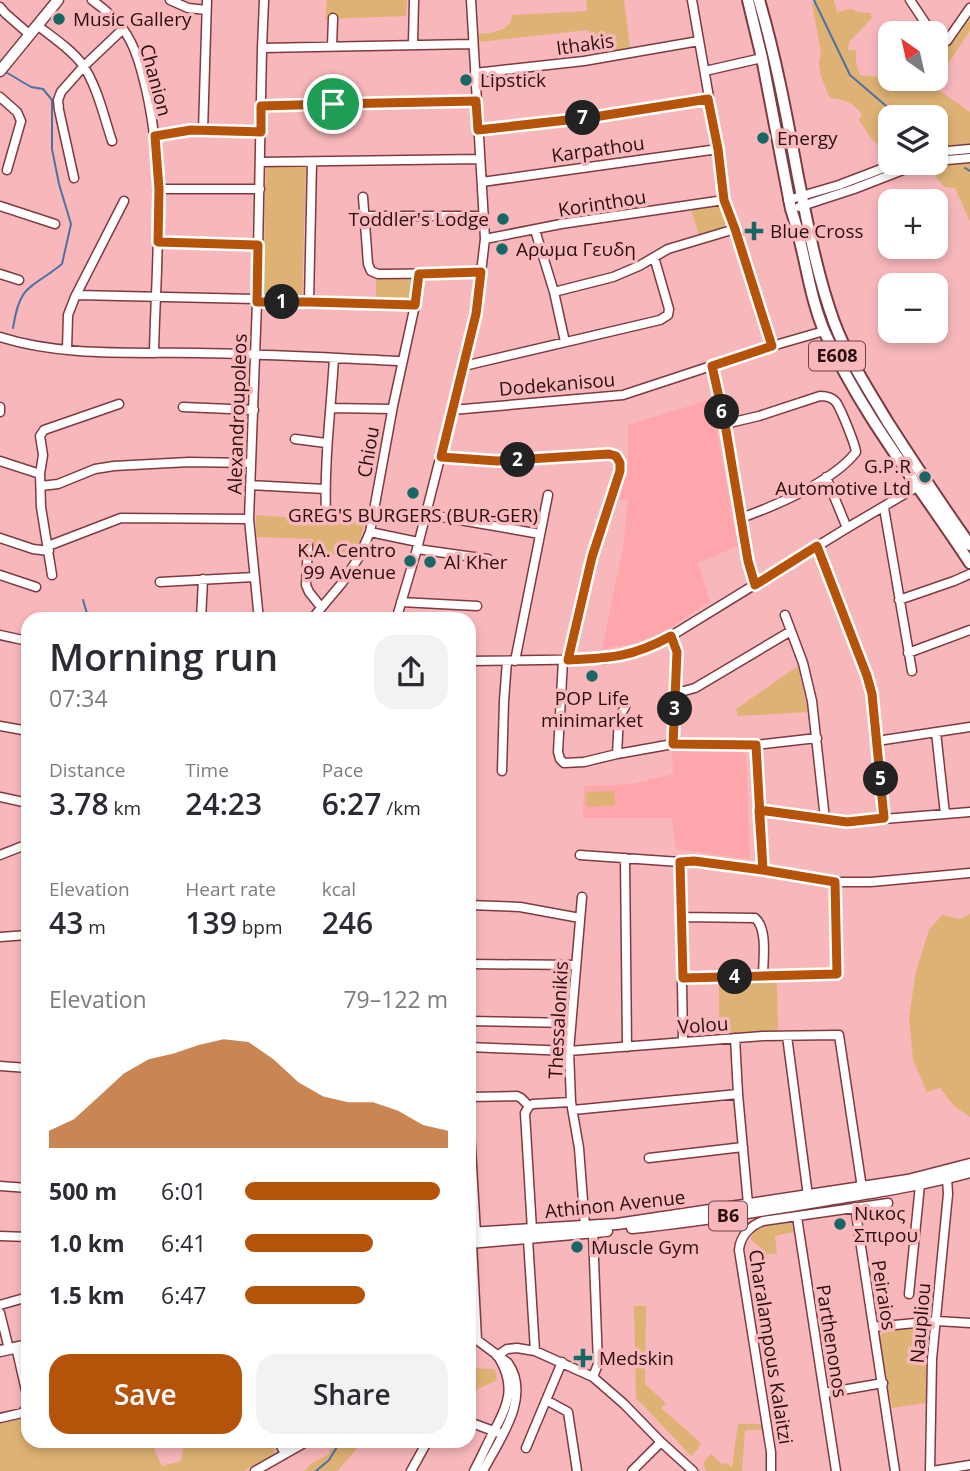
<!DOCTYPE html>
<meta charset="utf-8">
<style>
:root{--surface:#fff;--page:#f2f2f3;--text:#2b2b33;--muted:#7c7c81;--accent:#b45309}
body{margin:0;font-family:"Open Sans",sans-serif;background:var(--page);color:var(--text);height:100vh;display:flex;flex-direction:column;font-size:26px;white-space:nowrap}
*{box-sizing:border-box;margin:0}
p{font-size:23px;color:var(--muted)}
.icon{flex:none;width:38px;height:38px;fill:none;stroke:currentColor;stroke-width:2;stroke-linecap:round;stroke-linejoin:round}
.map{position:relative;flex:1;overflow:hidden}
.side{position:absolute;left:21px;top:612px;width:455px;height:836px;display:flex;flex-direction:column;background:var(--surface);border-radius:21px;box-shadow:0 4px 10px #0003}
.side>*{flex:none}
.needle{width:46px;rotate:326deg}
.buttons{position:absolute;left:878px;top:21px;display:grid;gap:14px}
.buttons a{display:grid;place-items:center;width:70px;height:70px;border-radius:14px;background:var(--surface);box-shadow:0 4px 10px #0003;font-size:35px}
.pin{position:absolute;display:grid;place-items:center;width:60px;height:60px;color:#fff;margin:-30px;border:4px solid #fff;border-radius:50%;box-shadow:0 2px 7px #0007}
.km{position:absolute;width:35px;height:35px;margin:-18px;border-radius:50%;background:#222;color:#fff;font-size:19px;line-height:35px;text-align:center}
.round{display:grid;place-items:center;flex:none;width:74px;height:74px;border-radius:21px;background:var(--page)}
.summary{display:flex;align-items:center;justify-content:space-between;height:119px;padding:0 28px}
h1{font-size:38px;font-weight:600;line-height:52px}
.figures{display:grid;grid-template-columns:repeat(3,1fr);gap:10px;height:119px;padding:7px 28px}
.figures div{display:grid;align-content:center}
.figures b{font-size:30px;font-weight:600}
.figures small{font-size:19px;font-weight:400}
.figures p{font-size:19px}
.chart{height:196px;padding:14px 28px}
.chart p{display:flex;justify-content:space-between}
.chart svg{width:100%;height:126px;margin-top:7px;fill:var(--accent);opacity:.7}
.button{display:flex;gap:14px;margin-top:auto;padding:14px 28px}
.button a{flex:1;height:80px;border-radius:21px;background:var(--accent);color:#fff;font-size:28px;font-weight:600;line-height:80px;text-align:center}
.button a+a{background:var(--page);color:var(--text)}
ul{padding:0 28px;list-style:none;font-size:23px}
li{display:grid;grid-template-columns:112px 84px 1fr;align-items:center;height:52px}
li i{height:18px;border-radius:9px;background:var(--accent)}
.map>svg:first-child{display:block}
.built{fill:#fea6ac}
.green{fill:#deb274}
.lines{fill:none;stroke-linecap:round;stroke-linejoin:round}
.stream{stroke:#5070a4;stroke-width:2}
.minor-casing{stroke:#7e3a41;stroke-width:11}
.major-casing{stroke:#7e3a41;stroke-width:13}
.highway-casing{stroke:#7e3a41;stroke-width:14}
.minor{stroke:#fff;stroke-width:8}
.major{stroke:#fff;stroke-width:10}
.highway{stroke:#fff;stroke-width:10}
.route-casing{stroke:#fff;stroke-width:14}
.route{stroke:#b45309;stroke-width:9}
.poi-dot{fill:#186666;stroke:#f8b8bb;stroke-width:2.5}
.labels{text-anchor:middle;stroke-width:7;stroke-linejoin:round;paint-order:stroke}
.shield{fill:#f8b8bb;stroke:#684145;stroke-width:2}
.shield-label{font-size:18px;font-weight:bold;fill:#2b0e12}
.poi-label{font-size:19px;fill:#2b0e12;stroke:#f8b8bb;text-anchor:start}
.street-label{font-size:19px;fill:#2b0e12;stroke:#f8b8bb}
</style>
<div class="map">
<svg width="970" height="1471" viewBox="0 0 970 1471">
<rect width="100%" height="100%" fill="#f8b8bb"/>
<path class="built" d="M711,399L738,546L698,563L710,601L666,631L638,643L602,649L623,547L628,500L613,499L628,464V425Z
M672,749L743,752L746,755L750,858L747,859L676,849L672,818H583L584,786L632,784L673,774Z"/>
<path class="green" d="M327,0H407L406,16L325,19Z
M586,0H624L630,48L592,54L588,30L479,42V34C492,32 511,32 512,15L587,11Z
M815,0H834L837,12L851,9L858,12L870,13L872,18L849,42L848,50H856V63L860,75L876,77L886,81L911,83L918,79H936V54L970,1V31L933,86L970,112V222L955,188L945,187L938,180L930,164L927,163H936V117H891V153C875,147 868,134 859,120L862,114C853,103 845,99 830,98L821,77L819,63L821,52L812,4Z
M266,166H306L302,299L263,300Z
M716,205C723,210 727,216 725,225L722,229L699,235L691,209Z
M376,279H415L411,300L376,299Z
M256,515L365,523L359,543L352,557L312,553L313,539L256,537Z
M798,666L808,712L738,716L736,709Z
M614,791L615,805L587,807L586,792Z
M970,914V1117L954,1106L940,1088L927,1092L913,1060L909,1017L916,971L929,930L942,915L960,919Z
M777,980L778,1036L719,1034V984Z
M787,1222L792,1225L794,1232L775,1236L777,1253L762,1255L760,1247L751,1240L752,1233L762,1227Z
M634,1306H646L645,1384L666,1403L661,1408L701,1443L698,1447L699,1448L691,1456L643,1405L636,1399Z
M930,1326L927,1364L926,1403L892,1408L879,1340L881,1334L886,1331Z
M469,1368L495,1369L497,1380L469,1393Z
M28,1415V1442H151L162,1466L181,1461L184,1445L186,1442H272L275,1451L271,1456L244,1471H0V1422L21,1419Z
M738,1424H763L764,1430H745L742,1471H706L703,1463L711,1454L723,1465L726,1463L732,1467Z
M335,1442H363L337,1471H304L312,1463L329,1454Z"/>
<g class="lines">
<path class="stream" d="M814,0L850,75L899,117
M4,71L31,87L43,89L52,100V149L59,184L71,224L62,264C30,290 20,283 13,328
M965,168L970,171
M83,600L89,620
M316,1471L329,1460L340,1442"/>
<defs>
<path id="minor" d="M92,0C103,8 115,18 123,29C136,47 141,68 146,89C166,175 156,264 154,352
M170,0L188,8L206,10
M692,0L718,149L724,200L735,229L772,346
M910,0L932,33
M0,7L6,14L29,34
M37,25C52,37 71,49 82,64C97,85 104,117 112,141
M936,38L941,42L947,41L970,8
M413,44L414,0
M332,46L333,18
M262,48L473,44
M705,71L762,58
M475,73L584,61L699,41
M0,97L17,112L21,121L7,170
M261,106L476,101
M478,130L594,117L708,99
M203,131L207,0
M155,137L191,130L261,132
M936,152L970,149
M936,161L970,158
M260,162L480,159
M74,178L59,110L58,100L61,92L84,66L123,29
M482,182L718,149
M158,189H260
M363,197L368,264L371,271L378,274L481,273
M788,200L839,185L897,163
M0,206L55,224
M799,207L854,189L921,163
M365,216H484
M535,230L554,292L565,342
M485,239L561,224L724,200
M157,242L258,245
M0,274L19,280
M554,292L613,277L639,266L668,249L735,229
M76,295L257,299
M257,302H309L415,305
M309,302L312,162
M0,337C64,357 131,352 197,353C266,354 334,358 402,361
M67,350L68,315L75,297L124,201
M464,366L660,320L668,315L669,309L654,257
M712,366L725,424L748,561L755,585
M0,407V412
M183,407L254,410
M331,408L392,409
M452,410L623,395L772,346L824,331
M725,424L759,416L820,396C826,396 832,397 836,402C841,409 855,444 856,452C834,481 775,506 741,518
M295,439L326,443
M441,457L497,461L609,454C619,455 620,462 620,471L592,557L568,660
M0,461L40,474
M826,477L847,528
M250,485L325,489
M41,486L58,484L95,469L114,466L189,462L250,463
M884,508L912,671
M326,514C324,462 331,410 334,358
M425,514L540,534
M370,532L418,542
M0,538L33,549L49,551
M48,546L121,518L249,519
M308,546L306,585L309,592L321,607
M817,546L870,684L884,818
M417,549L488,559
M0,575L36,587
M52,575L41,507L40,474L43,455L40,436L44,430L119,404
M160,582L254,577
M899,600L954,581L970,574
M401,602L477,606
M785,615L803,663L812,701L825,819
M201,620L203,579
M259,620L249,519L257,302L262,48L264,0
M311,620L342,583L359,557L370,532L393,406L415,305L419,274
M396,620L417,549L471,336L476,314L485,239L471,0
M0,635L23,640L28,644
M671,636L677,652L673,744
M908,653L970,630
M563,660L558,752L560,759L564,763L584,762L617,754L673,744L756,745L817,738
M469,661L606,659L638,652L671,636L847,528L920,485
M515,661L548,495
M676,691H684L695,688L791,631
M0,726L28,731
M936,732L945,814
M877,741L970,727
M756,745L763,870
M617,754L619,717L625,707
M502,771L504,701L507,661
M0,797L28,803
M759,810L847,822L970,812
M0,855L28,844
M580,855L680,862L694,861L763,870L835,882H871L970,873
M625,858L627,1047
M680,862L683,1042
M582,897L569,1051L571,1102L579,1148L585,1227
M469,905L520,907L580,918
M682,917L755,918C768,929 763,960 763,976
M0,937L28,935
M469,964L576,965
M683,978L837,974L835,882
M469,1021L571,1023
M787,1036L808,1196
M735,1038L738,1094L748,1204
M469,1047L569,1051L763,1036L839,1035L862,1188
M0,1066L28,1068
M469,1097L517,1096L521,1098L529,1106
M573,1110L738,1094
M469,1115L476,1233
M649,1158L743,1147
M0,1186L28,1188
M855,1207L895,1471
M797,1217L836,1471
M532,1230L525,1113L529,1106L533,1104L571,1102
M593,1233L598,1364L593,1377
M0,1236L28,1237
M528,1239L535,1351
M472,1243L477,1340
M909,1294L920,1185
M0,1305L28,1297
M0,1313L9,1349
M873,1327L937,1321L970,1323
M469,1334L508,1363C532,1397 499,1440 483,1471
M16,1347L28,1399
M497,1356L507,1349L517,1348L535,1351L593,1377L624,1404L661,1442L693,1471
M825,1393L883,1383
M546,1400L568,1412L577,1471
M0,1418L22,1413L28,1407
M469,1422L499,1433
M279,1442L285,1454
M526,1448L562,1362
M255,1471L306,1442
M411,1471L427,1442
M474,1471C481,1458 487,1444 494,1431C508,1406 516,1386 499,1358
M632,1471L661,1442
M771,1471V1452L739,1250C740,1236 751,1225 763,1221L888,1203
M930,1471L932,1359L948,1194L947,1178
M932,1471L970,1465"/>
<path id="major" d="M0,71L58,0
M632,1228C698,1221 763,1211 828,1200C876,1192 923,1185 970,1172
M469,1233L617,1224L908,1180L970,1164
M469,1243L607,1231
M0,1351L28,1345"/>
<path id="highway" d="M748,0L762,58L791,209C805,249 808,294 825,333C861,414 921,488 970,563
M759,0C776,58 787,118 798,177C808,226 817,275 834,322C847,357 868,389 887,421C914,463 941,504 970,545"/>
</defs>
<use href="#minor" class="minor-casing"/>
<use href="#major" class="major-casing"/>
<use href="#highway" class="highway-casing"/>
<use href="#minor" class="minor"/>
<use href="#major" class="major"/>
<use href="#highway" class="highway"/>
</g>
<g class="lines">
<defs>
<path id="route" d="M333,104L261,106V132L191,130L155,136L159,189L158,242L258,245L257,302H309L415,305L419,274L481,272L476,314L441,457L497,461L609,454L616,456L620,463V471L592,557L568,660C611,658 633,657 671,636L677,652L673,744L756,745L763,870L694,861L680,862L683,978L837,974L835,882L763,870L759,810L847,822L884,818L872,694L867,676L817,546L755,585L748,561L725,424L712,366L772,346L735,229L724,200L718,149L708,99L594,117L478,130L476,101L333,104"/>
</defs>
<use href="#route" class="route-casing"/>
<use href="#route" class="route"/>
</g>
<g class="poi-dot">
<circle cx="59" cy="19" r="7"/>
<circle cx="466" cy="80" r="7"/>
<circle cx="763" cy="138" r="7"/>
<circle cx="503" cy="219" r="7"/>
<path d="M750.5 220.5h7v7h7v7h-7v7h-7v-7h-7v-7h7z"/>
<circle cx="502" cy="249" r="7"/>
<circle cx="925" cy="477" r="7"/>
<circle cx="413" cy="493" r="7"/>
<circle cx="410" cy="561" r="7"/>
<circle cx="430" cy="562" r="7"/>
<circle cx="592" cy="676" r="7"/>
<circle cx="840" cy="1224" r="7"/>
<circle cx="577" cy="1247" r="7"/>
<path d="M579.5 1347.5h7v7h7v7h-7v7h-7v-7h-7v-7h7z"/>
</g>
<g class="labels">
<g class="shield">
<rect x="809" y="341.5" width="56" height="29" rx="5"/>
<rect x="709" y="1201.5" width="38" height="29" rx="5"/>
</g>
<g class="shield-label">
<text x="837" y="362">E608</text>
<text x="728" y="1222">B6</text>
</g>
<g class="poi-label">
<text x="73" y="26">Music Gallery</text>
<text x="480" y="87">Lipstick</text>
<text x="777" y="145">Energy</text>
<text x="489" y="226" text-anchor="end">Toddler's Lodge</text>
<text x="770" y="238">Blue Cross</text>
<text x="516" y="256">Αρωμα Γευδη</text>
<text x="911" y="473" text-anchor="end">G.P.R<tspan x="911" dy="22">Automotive Ltd</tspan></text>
<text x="413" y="522" text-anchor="middle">GREG'S BURGERS (BUR-GER)</text>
<text x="396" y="557" text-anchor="end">K.A. Centro<tspan x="396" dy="22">99 Avenue</tspan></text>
<text x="444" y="569">Al Kher</text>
<text x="592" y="705" text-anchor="middle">POP Life<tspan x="592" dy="22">minimarket</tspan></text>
<text x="854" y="1220">Νικος<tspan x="854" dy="22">Σπιρου</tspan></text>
<text x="591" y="1254">Muscle Gym</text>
<text x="599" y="1365">Medskin</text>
</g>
<g class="street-label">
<text transform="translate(585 44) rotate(-8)" y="7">Ithakis</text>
<text transform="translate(156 80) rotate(75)" y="7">Chanion</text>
<text transform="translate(598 149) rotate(-8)" y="7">Karpathou</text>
<text transform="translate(602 203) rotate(-9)" y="7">Korinthou</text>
<text transform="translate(557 384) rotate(-5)" y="7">Dodekanisou</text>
<text transform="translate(237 414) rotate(-88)" y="7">Alexandroupoleos</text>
<text transform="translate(368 452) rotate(-80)" y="7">Chiou</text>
<text transform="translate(558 1020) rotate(-87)" y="7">Thessalonikis</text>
<text transform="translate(703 1025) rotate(-4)" y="7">Volou</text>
<text transform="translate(615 1204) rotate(-6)" y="7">Athinon Avenue</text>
<text transform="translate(884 1295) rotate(81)" y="7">Peiraios</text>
<text transform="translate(920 1323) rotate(-85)" y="7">Naupliou</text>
<text transform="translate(832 1341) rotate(81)" y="7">Parthenonos</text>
<text transform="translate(771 1347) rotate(81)" y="7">Charalampous Kalaitzi</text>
</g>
</g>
</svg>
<div class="buttons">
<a><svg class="needle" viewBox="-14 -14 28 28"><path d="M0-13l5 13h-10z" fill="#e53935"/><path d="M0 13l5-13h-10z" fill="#7c7c81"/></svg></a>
<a><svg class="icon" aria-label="layers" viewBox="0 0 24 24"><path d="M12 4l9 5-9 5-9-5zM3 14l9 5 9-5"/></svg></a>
<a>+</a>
<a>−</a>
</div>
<div class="pin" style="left:333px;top:104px;background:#1e9e55"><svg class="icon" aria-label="arrive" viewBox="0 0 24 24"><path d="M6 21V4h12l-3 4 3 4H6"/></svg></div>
<b class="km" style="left:282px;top:302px">1</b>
<b class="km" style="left:518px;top:460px">2</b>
<b class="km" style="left:675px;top:709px">3</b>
<b class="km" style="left:735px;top:977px">4</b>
<b class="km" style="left:881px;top:779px">5</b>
<b class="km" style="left:722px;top:412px">6</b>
<b class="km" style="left:583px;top:118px">7</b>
<section class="side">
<div class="summary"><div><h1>Morning run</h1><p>07:34</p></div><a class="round"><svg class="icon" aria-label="share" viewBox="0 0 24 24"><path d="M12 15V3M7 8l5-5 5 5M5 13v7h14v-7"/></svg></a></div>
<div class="figures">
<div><p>Distance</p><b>3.78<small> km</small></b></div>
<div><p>Time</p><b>24:23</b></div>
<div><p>Pace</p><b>6:27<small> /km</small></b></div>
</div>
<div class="figures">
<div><p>Elevation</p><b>43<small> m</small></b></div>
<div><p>Heart rate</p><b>139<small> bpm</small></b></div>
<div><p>kcal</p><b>246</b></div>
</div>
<div class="chart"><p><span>Elevation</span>79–122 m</p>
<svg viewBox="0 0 160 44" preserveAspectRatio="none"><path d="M0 44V38L10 34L20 26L30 18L40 13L50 11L60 8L70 6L80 7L90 13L100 21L110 26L120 28L130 28L140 31L150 36L160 38V44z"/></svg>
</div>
<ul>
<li><b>500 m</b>6:01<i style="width:96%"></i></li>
<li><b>1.0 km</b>6:41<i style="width:63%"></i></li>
<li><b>1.5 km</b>6:47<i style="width:59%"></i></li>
</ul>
<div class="button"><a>Save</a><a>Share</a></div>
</section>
</div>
